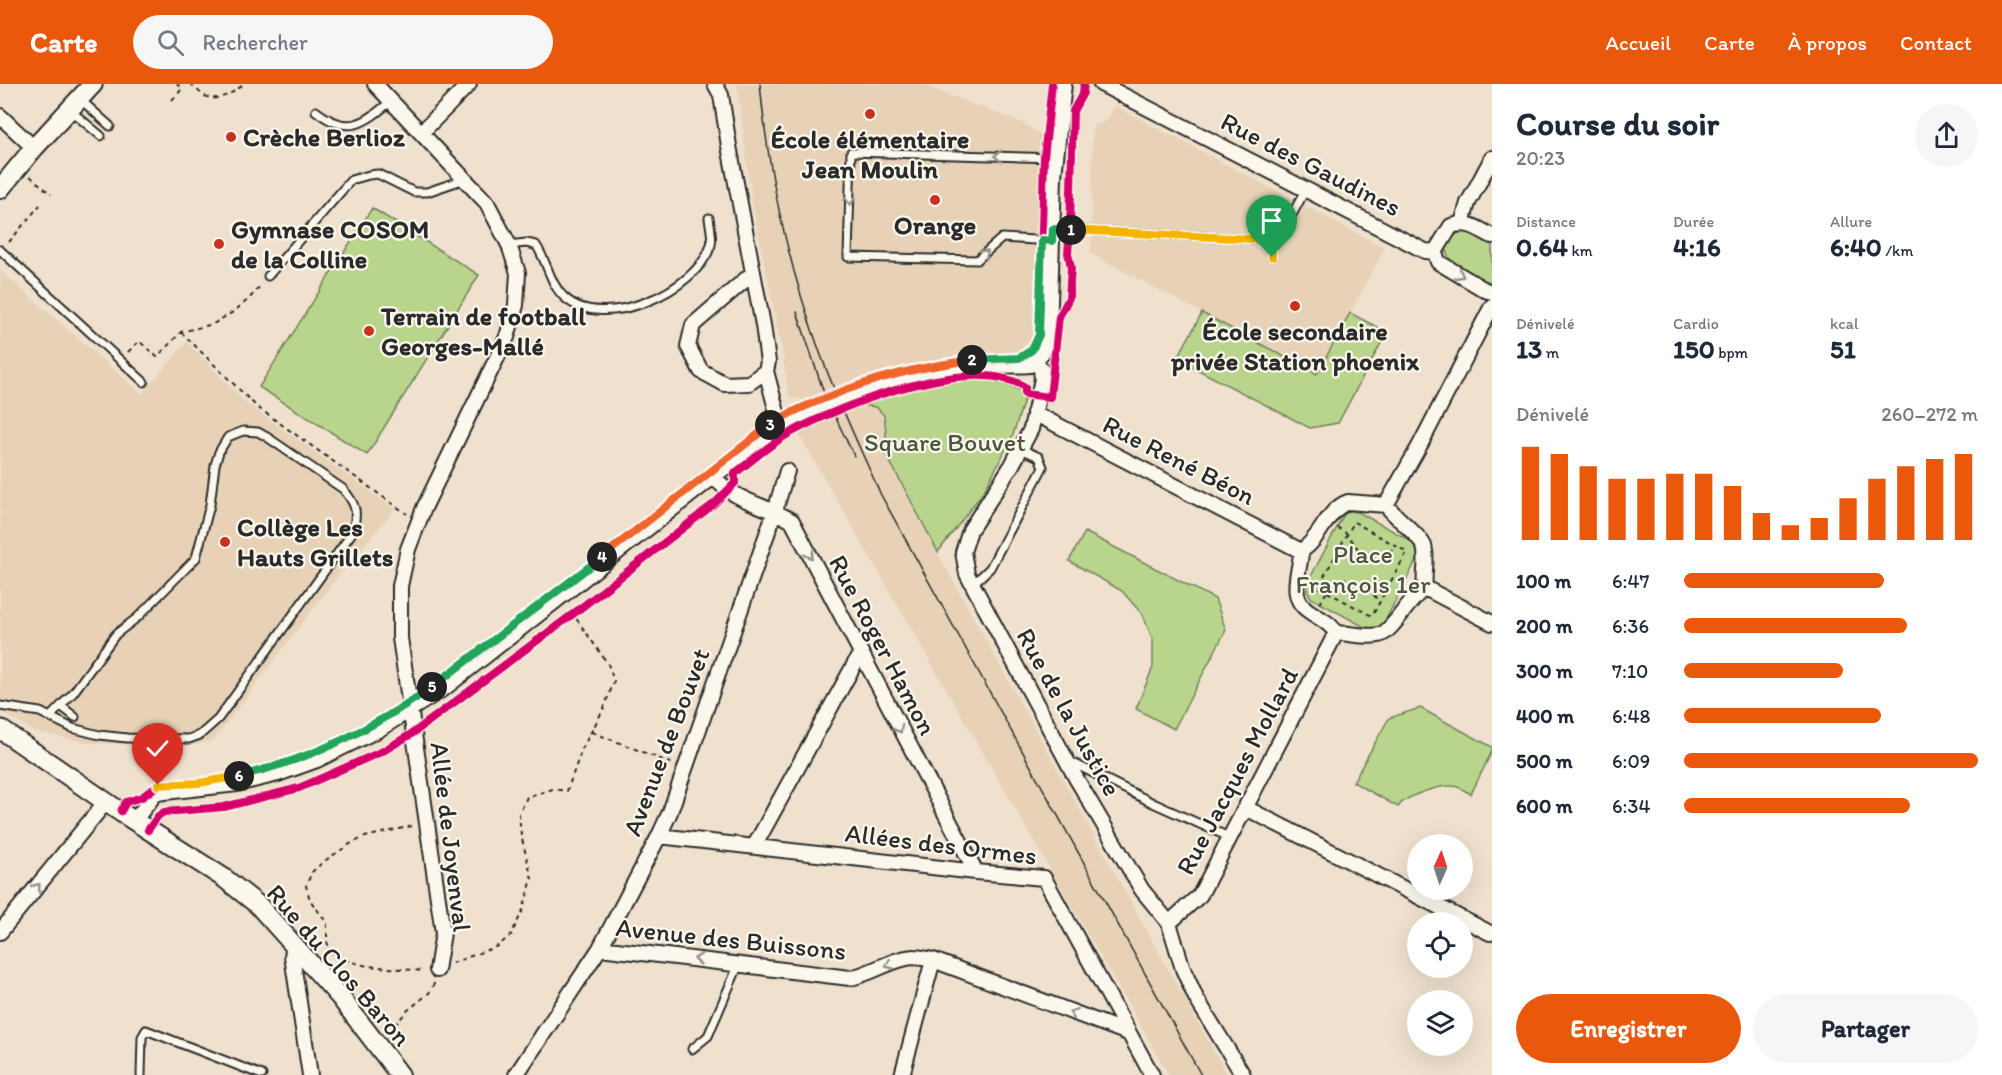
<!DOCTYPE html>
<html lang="fr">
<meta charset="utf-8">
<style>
:root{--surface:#fff;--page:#f6f6f7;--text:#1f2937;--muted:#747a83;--accent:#ea580c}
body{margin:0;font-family:Itim,sans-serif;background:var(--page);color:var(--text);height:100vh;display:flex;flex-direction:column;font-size:22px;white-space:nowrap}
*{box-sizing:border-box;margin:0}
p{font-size:20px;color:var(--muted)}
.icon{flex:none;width:33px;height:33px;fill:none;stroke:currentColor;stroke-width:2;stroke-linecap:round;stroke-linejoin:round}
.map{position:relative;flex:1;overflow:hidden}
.drawer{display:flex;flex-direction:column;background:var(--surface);width:510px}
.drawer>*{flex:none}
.needle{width:39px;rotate:3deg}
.tools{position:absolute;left:1407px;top:750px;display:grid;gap:12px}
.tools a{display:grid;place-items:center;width:66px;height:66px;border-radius:50%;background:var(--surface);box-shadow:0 6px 24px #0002;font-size:30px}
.pin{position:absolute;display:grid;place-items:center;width:51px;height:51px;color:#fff;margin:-62px -26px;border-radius:50% 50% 50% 0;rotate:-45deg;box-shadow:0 0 6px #0007}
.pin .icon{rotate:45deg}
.km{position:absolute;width:30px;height:30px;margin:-15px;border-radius:50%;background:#222;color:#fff;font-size:16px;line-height:30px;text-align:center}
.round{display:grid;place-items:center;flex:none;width:63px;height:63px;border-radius:32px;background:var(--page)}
.summary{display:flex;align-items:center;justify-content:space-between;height:102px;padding:0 24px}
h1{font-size:33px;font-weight:700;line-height:45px}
.stats{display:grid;grid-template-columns:repeat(3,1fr);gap:9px;height:102px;padding:6px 24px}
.stats div{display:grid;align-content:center}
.stats b{font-size:26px;font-weight:700}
.stats small{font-size:16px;font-weight:400}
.stats p{font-size:16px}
.chart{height:168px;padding:12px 24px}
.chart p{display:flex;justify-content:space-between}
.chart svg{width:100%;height:108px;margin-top:6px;stroke:var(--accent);stroke-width:6}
.primary-button{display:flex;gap:12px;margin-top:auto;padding:12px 24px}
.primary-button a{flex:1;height:69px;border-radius:36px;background:var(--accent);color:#fff;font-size:24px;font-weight:700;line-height:69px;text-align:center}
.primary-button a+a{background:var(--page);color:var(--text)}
ul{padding:0 24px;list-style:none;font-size:20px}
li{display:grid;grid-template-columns:96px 72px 1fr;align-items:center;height:45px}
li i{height:15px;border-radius:8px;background:var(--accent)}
header{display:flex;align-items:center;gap:36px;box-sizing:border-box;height:84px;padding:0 30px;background:var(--accent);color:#fff}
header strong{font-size:28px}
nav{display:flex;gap:33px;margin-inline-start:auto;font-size:21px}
.search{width:420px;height:54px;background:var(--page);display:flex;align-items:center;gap:15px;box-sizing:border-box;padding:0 21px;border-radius:33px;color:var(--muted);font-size:22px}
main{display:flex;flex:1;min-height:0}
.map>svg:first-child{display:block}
.built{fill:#e7d2b7}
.green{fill:#b9d58c;stroke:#72805c;stroke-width:1.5}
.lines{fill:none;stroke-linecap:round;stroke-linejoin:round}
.lane-casing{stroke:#2b2b2b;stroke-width:11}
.street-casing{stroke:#2b2b2b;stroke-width:18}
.secondary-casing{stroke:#2b2b2b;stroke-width:22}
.path{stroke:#2b2b2b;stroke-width:2;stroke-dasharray:4.5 4.5;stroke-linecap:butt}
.lane{stroke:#fbf7ec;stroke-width:7}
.street{stroke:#fbf7ec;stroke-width:14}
.secondary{stroke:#fbf7ec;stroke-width:18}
.tram{stroke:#2b2b2b;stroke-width:1.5}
.street-bridge-casing{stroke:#2b2b2b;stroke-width:18;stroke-linecap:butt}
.street-bridge{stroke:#fbf7ec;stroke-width:14}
.cycleway-casing{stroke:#fbf7ec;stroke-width:11}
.cycleway{stroke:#d6006c;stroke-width:8}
.oneway{stroke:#93918c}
.split-1-casing{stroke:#fff;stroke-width:12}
.split-2-casing{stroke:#fff;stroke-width:12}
.split-3-casing{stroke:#fff;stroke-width:12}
.split-4-casing{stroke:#fff;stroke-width:12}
.split-5-casing{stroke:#fff;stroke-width:12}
.split-6-casing{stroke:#fff;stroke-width:12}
.split-7-casing{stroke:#fff;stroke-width:12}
.split-1{stroke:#f5b400;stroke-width:8}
.split-2{stroke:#22a559;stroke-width:8}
.split-3{stroke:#f0652b;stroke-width:8}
.split-4{stroke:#f0652b;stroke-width:8}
.split-5{stroke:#22a559;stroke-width:8}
.split-6{stroke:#22a559;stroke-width:8}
.split-7{stroke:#f5b400;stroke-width:8}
.poi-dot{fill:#c8321e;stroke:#fbf7ec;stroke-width:2}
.labels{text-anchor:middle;stroke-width:4.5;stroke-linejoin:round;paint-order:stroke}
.poi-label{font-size:26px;font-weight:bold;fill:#2b2b2b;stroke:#fbf7ec;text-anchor:start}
.street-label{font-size:26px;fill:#2b2b2b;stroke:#fbf7ec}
.park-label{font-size:26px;fill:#4e5643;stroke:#fbf7ec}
</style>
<header>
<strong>Carte</strong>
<div class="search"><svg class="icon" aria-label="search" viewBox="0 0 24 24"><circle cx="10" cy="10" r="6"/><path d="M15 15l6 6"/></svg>Rechercher</div>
<nav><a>Accueil</a><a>Carte</a><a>À propos</a><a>Contact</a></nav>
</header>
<main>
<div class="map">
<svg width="1492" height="991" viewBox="0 0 1492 991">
<rect width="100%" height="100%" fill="#efe1cd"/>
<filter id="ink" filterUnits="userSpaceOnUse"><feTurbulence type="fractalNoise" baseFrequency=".0167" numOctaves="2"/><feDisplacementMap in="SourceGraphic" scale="12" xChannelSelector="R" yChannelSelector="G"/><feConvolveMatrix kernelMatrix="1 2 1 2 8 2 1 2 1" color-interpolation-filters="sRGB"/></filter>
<g filter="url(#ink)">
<path class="built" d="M737,0H920L1020,38L1044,52L1037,242L1032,254L1020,266L1004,269L956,272L906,281L853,296L862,320L876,323L884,331L886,348V370L910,419L1227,991H1169L797,347L807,338L801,315L789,313L781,262L751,114Z
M1115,22L1385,164L1317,290L1091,170L1093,41L1103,39Z
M0,186L142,310L187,258L246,319L395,425L338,492L214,656L194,661L171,662L89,659L33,647L0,627Z"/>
<path class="green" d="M372,124L479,191L367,371L259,303Z
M1468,146L1492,158V198C1480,197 1458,187 1450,176C1440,161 1454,148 1468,146Z
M1202,229L1317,290L1350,229L1387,248L1338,339L1310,344L1177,275Z
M972,295L1002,297L1021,307L1024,316L1013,351L984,407L938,468L886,370V348L884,331L876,323L862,321V318L928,300Z
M1349,427L1358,428L1415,459L1419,465V471L1384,539L1377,544L1368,545L1311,514L1307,506L1308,498L1343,432Z
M1085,448L1215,515L1226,546L1174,645L1136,625L1153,583V556L1142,530L1122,507L1069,477Z
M1420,624L1492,663V667L1471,710C1467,708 1462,705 1458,703C1444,699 1406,711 1398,723L1353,698L1389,634Z"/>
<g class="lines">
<defs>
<path id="lane" d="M81,16L110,42
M71,27L101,52
M316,27C348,52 364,40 391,17
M1052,145L1254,155L1272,163L1280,153L1306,105
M1052,157L1002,154L977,176L848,173L851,68L1056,74
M509,161L526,159L536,161C547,177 550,200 564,213C602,249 697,207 711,161C713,154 710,142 709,134
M1272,163V173
M0,166L144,298
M268,192L351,96L369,91L378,90L414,108H427L465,95
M973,500L990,484L1043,383L1039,373L1021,365
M0,622L40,628L72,644L99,651L127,654L189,655L200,651L218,635L352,449C358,429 357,421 343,405L267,353L258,348L243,347L228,353L219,368L215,381L210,421L196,474L138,533L116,550L73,609L50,633
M61,622L75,633
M1071,678L1153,719L1231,754
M692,965L708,952L739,880
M141,991L142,953L146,946L262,991"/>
<path id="street" d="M375,0L487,119L509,161L518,189L516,221L507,253L424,424L408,465L400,502V554L443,849L437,886
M715,0L721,11L729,62L763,241L768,278L766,287L749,299L725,300L701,287L688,262L693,241L753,189
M1101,0L1425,167L1435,168
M0,32L34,64
M421,49L469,0
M1462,139L1468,119L1492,74
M1492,152C1476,144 1470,137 1451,142L1435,168L1438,178L1485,206L1492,208
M1036,277L1041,285L1042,295L1031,345L1012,381L970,446L963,468L967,490L1076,694L1142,806L1169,839L1183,885L1196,914L1243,991
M766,287L781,344
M849,313C895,292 948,285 998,282C1009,281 1020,282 1030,281L1042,269L1049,250L1054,92L1064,0
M1034,329L1301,467
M714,393C734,417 766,421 792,437L976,788
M1348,418L1386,421C1395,433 1421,453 1424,462C1428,476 1423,490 1425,504C1408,515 1393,548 1379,551C1365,554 1350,549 1336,549C1327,532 1300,530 1297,510C1294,496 1301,481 1301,467C1321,455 1326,426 1348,418Z
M1386,421L1420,361L1492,222
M1425,504L1492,539
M1246,724L1490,849
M134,737L156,709L237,700L278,690L317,676L378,646L446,603L755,360L806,330
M659,752L976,788L1044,794L1152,991
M755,761L860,570
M1169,839L1200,811L1336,549
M0,848L100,725L108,719
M294,861L292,872L310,991
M600,864L850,894C871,890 893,874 914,873C920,873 927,875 933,876L1128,949
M516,991L600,864L659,752L670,728L775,427L787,387
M902,991L933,876"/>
<path id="secondary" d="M0,105L34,64L93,0
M0,645L122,729L224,794L258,821L340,913L400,991"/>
</defs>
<use href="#lane" class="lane-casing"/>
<use href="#street" class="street-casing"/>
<use href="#secondary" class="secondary-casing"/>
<path class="path" d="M191,0C196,4 201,11 207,13C219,18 236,7 244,0
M172,16L182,5L177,0
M30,92L51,110
M9,158L40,121
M181,248L257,323L407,430
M128,268L139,257L157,273L181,248L213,240L233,228L249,215L262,200
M1354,438L1407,468L1372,532L1318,503Z
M1337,443L1347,450L1358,465
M1382,474L1397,462
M1369,503L1379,519
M1320,520L1327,507L1346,494
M592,648L673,680
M412,742L365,753L350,760L323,778L312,788L306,802L310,816L327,839V858L331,868L345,876L367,882L424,887
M452,879L498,862L511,851L523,826L532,795L521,751L519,730L527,713L553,705L567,707L582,665L604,624L614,597L608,580L573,530
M389,948L407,927L429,909L435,898"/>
<use href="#lane" class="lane"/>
<use href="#street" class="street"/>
<use href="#secondary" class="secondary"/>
<path class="tram" d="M760,0C768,89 788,179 818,263C836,314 859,362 881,411L1201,991
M797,228L824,309L854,372"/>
<defs>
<path id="street-bridge" d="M806,330L849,313"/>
</defs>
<use href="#street-bridge" class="street-bridge-casing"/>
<use href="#street-bridge" class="street-bridge"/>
<defs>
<path id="cycleway" d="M121,727L126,718L142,713L158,701L199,698L235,693L295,676L345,656L378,638L409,619L480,568L764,346C820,306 891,288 958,278C977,276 999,278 1018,274C1030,271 1034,262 1039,251L1044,73L1052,0
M148,746L158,732L164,728L224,723L299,704L383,667L413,649L573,530L715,419L735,399V389C753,376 770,360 790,349C841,321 972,269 1025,303V310L1050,313L1059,233L1069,214L1071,183L1068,169L1070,146L1073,27L1083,9L1084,0"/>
</defs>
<use href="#cycleway" class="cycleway-casing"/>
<use href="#cycleway" class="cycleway"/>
</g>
<defs><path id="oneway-chevron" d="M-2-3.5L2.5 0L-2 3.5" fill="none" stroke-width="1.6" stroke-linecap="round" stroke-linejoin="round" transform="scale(1.5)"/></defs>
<g class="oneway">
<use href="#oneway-chevron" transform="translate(998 72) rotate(-178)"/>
<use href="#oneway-chevron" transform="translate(850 117) rotate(92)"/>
<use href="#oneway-chevron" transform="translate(985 169) rotate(-41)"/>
<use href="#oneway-chevron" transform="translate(1460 191) rotate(30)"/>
<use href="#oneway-chevron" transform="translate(810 471) rotate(63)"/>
<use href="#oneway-chevron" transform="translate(899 645) rotate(62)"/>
<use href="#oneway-chevron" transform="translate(37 803) rotate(-51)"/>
<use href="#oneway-chevron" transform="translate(698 875) rotate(-174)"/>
<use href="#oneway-chevron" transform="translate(889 881) rotate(158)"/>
<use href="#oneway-chevron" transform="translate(1073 929) rotate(-159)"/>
</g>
</g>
<g class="lines" filter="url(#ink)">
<defs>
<path id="split-1" d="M1071,146L1254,155L1272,163V173"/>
<path id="split-2" d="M972,276L1019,274L1032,266L1039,251L1042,156L1052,157L1053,145L1071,146"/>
<path id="split-3" d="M770,341C788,329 808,321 828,313C876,293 920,283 972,276"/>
<path id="split-4" d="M602,473L770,341"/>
<path id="split-5" d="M432,603L602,473"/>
<path id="split-6" d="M239,692C310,676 373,645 432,603"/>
<path id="split-7" d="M158,701L199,699L239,692"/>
</defs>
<use href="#split-1" class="split-1-casing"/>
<use href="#split-2" class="split-2-casing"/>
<use href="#split-3" class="split-3-casing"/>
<use href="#split-4" class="split-4-casing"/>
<use href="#split-5" class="split-5-casing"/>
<use href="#split-6" class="split-6-casing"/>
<use href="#split-7" class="split-7-casing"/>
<use href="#split-1" class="split-1"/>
<use href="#split-2" class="split-2"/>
<use href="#split-3" class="split-3"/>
<use href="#split-4" class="split-4"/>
<use href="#split-5" class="split-5"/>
<use href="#split-6" class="split-6"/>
<use href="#split-7" class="split-7"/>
</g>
<g class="poi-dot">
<circle cx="870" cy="30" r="6"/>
<circle cx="231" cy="53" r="6"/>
<circle cx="935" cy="116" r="6"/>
<circle cx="219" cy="160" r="6"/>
<circle cx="1295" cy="222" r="6"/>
<circle cx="369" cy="247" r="6"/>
<circle cx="225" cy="458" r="6"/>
</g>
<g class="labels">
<g class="poi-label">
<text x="243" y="62">Crèche Berlioz</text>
<text x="870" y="64" text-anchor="middle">École élémentaire<tspan x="870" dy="30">Jean Moulin</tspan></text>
<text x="935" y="150" text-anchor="middle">Orange</text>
<text x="231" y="154">Gymnase COSOM<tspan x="231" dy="30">de la Colline</tspan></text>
<text x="381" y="241">Terrain de football<tspan x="381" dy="30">Georges-Mallé</tspan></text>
<text x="1295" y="256" text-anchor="middle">École secondaire<tspan x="1295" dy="30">privée Station phoenix</tspan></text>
<text x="237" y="452">Collège Les<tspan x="237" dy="30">Hauts Grillets</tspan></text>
</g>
<g class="street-label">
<text transform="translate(1311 80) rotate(27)" y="9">Rue des Gaudines</text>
<text transform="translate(1179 376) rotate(27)" y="9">Rue René Béon</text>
<text transform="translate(883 561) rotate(62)" y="9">Rue Roger Hamon</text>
<text transform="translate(1069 628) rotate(61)" y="9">Rue de la Justice</text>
<text transform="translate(666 658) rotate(-69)" y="9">Avenue de Bouvet</text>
<text transform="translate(1237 687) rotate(-62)" y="9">Rue Jacques Mollard</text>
<text transform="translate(451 753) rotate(83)" y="9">Allée de Joyenval</text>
<text transform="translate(941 760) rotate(7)" y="9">Allées des Ormes</text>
<text transform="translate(731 855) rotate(6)" y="9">Avenue des Buissons</text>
<text transform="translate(339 881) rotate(49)" y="9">Rue du Clos Baron</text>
</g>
<g class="park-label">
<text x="945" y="367">Square Bouvet</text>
<text x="1363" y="479">Place<tspan x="1363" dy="30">François 1er</tspan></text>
</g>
</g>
</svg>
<div class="tools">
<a><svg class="needle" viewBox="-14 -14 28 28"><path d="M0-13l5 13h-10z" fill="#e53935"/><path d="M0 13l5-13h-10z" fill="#747a83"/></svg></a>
<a><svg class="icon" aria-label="locate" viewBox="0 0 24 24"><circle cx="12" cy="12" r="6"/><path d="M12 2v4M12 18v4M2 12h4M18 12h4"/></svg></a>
<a><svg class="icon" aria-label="layers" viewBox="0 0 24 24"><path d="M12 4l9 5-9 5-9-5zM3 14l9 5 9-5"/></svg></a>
</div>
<div class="pin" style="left:1272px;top:173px;background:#1e9e55"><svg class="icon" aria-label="arrive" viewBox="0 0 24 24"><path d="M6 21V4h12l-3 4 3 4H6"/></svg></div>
<div class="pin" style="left:158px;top:701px;background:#d93025"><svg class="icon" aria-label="check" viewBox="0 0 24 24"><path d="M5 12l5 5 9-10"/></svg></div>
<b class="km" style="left:1071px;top:146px">1</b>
<b class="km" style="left:972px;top:276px">2</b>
<b class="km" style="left:770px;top:341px">3</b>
<b class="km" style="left:602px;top:473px">4</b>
<b class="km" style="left:432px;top:603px">5</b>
<b class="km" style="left:239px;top:692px">6</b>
</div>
<section class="drawer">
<div class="summary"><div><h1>Course du soir</h1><p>20:23</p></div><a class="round"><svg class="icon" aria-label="share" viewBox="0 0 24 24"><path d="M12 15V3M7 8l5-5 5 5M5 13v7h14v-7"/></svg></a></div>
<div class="stats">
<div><p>Distance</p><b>0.64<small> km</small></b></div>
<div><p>Durée</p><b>4:16</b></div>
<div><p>Allure</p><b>6:40<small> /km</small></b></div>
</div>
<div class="stats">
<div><p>Dénivelé</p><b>13<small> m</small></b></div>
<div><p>Cardio</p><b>150<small> bpm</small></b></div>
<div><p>kcal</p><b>51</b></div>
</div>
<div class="chart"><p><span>Dénivelé</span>260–272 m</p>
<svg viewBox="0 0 160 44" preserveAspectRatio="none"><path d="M5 44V6M15 44V9M25 44V14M35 44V19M45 44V19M55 44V17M65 44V17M75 44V22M85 44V33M95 44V38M105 44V35M115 44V27M125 44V19M135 44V14M145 44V11M155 44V9"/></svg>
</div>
<ul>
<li><b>100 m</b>6:47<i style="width:68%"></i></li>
<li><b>200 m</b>6:36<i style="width:76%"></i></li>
<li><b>300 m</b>7:10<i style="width:54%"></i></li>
<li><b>400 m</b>6:48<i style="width:67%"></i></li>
<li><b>500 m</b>6:09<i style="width:100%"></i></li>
<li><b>600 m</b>6:34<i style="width:77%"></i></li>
</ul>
<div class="primary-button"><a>Enregistrer</a><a>Partager</a></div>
</section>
</main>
